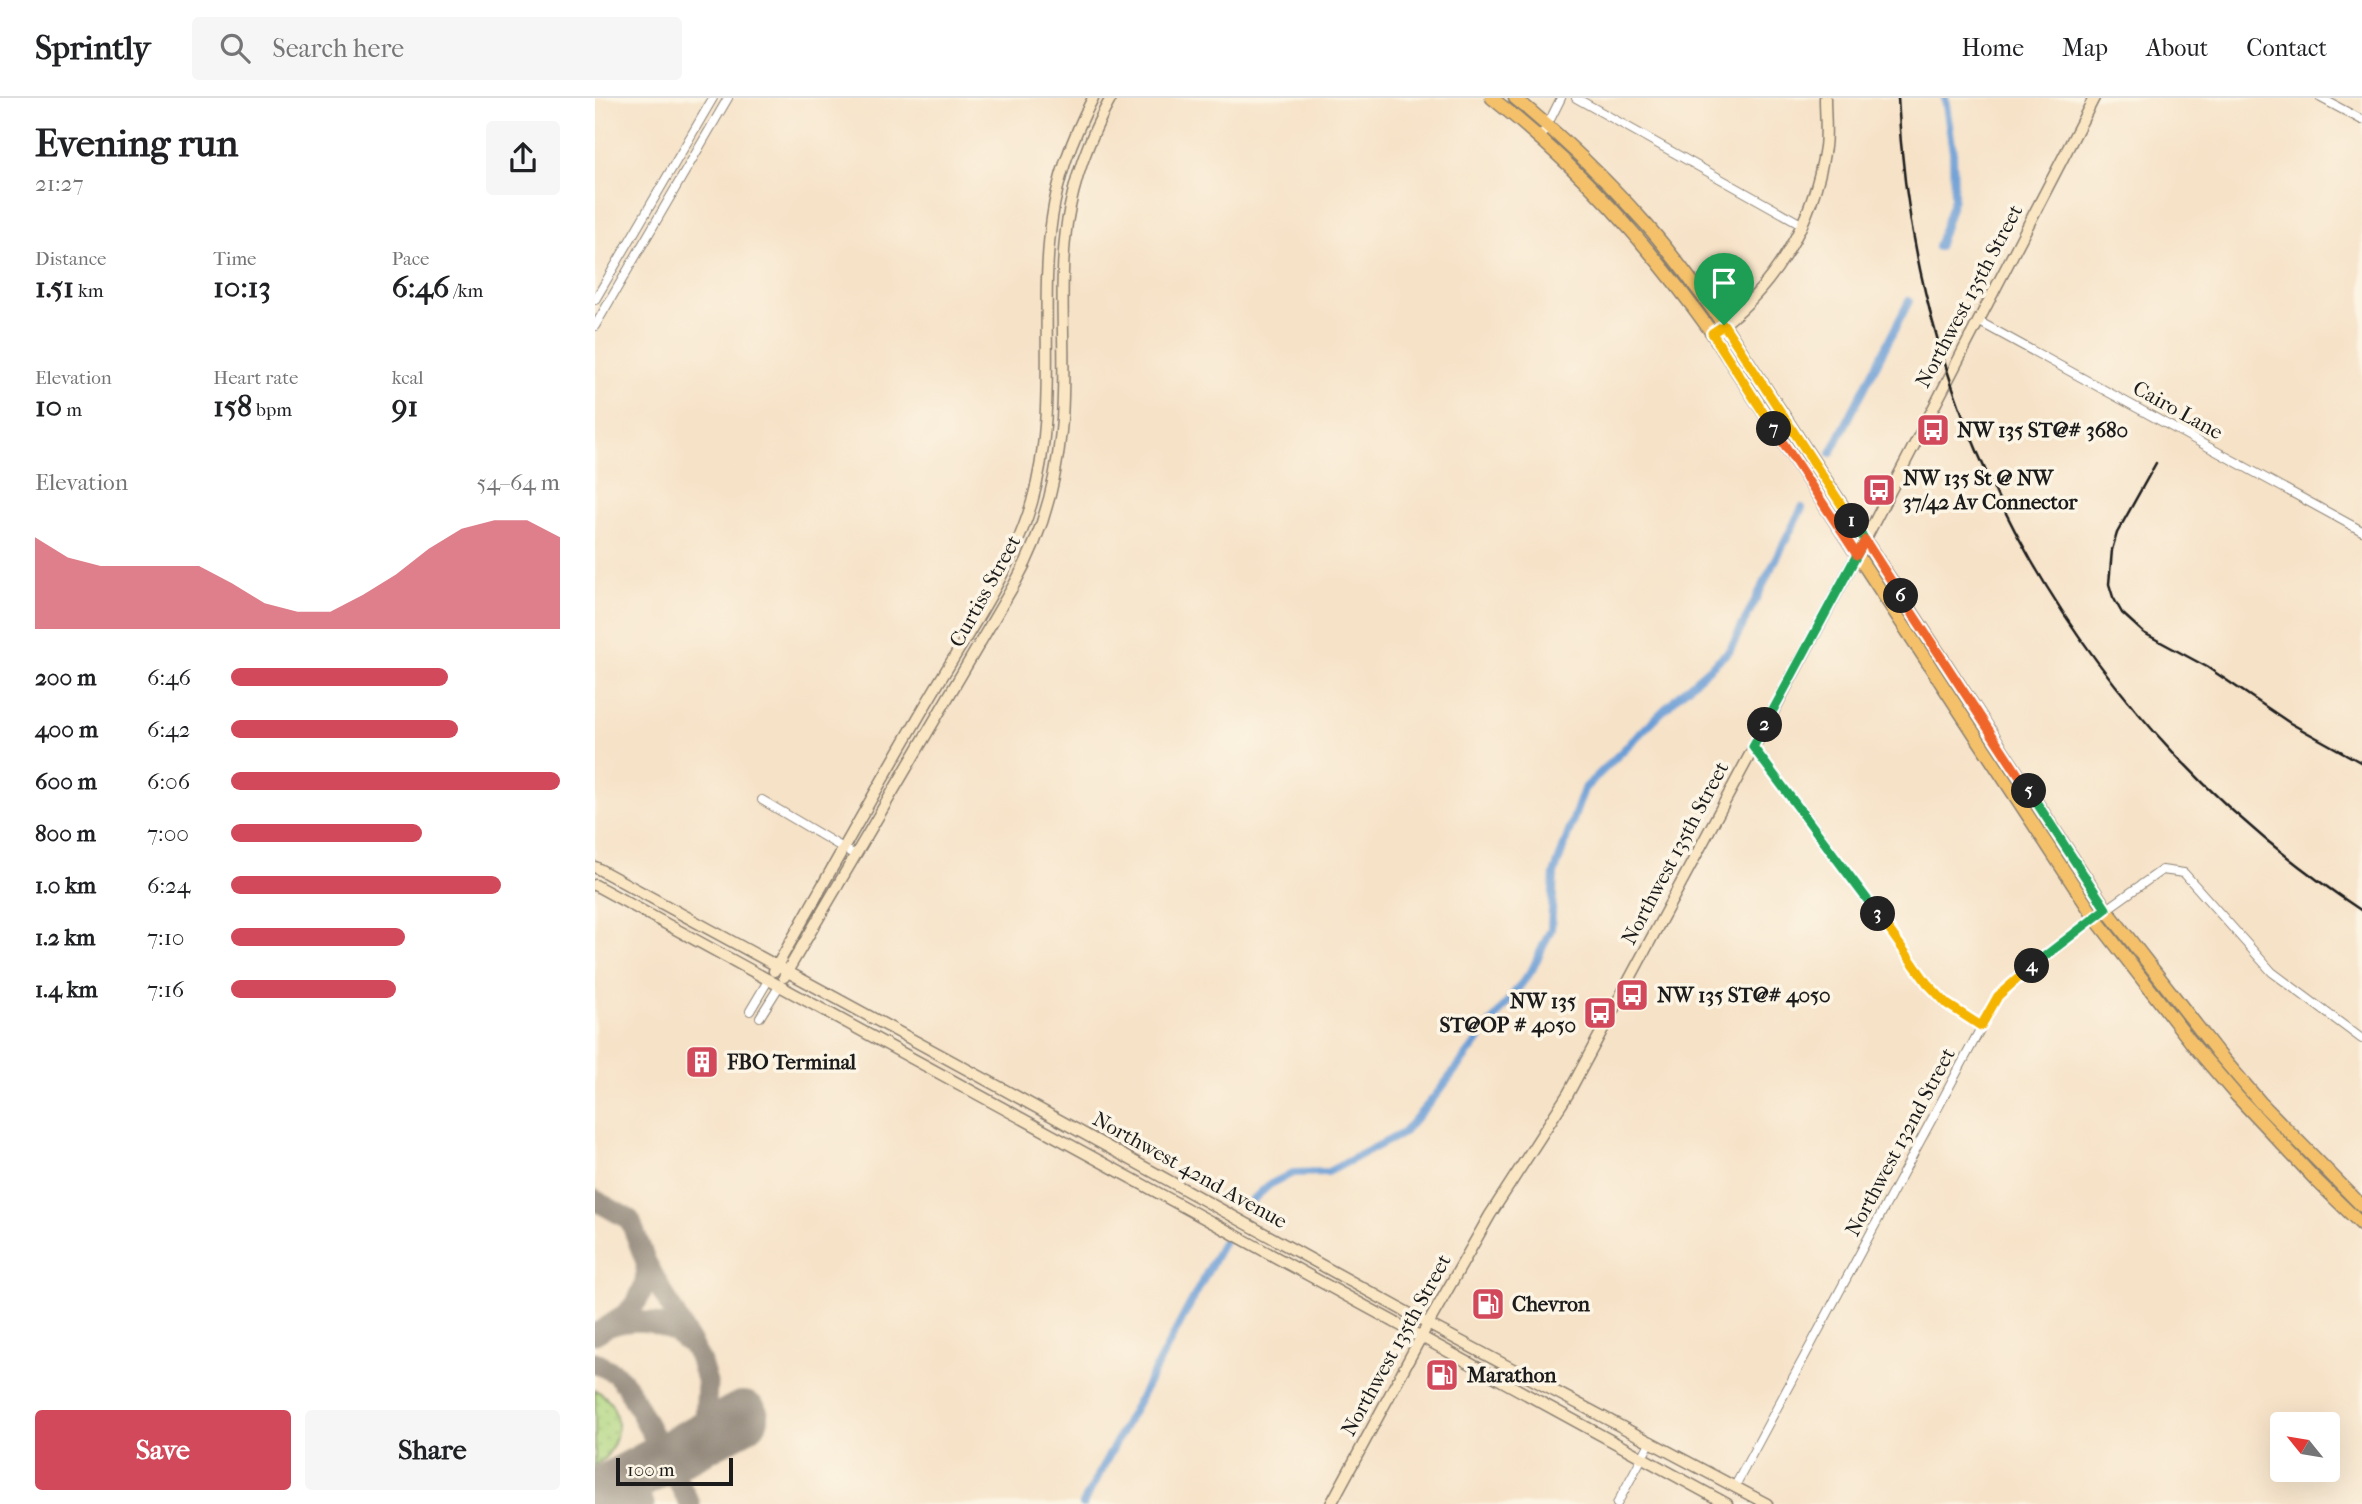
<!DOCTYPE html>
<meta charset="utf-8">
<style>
:root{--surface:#fff;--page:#f6f6f6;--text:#202124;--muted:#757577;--line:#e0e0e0;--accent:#d1495b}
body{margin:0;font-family:"IM FELL French Canon",serif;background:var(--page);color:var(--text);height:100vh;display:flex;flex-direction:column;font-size:26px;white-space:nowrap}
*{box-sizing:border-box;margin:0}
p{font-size:23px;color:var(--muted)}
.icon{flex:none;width:38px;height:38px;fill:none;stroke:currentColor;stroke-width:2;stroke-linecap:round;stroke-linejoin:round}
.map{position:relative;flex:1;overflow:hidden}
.panel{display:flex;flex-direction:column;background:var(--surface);width:595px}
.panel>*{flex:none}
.needle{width:46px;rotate:300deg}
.buttons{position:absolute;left:1675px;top:1314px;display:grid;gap:14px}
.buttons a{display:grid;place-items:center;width:70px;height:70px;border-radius:7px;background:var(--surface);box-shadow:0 7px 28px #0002;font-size:35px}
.scale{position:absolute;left:21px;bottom:18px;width:117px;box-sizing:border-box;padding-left:7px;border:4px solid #1c1c1c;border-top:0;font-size:19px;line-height:24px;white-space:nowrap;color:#1c1c1c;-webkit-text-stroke:5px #fcf5e5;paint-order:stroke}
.pin{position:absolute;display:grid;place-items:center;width:60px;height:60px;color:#fff;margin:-72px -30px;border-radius:50% 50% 50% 0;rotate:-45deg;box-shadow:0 0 7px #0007}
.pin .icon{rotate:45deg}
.km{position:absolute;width:35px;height:35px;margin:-18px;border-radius:50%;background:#222;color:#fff;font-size:19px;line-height:35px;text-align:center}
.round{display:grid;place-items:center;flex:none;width:74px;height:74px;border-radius:7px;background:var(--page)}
.overview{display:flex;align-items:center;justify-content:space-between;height:119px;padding:0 35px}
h1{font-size:38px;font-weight:700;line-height:52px}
.stats{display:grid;grid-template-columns:repeat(3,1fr);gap:10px;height:119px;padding:7px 35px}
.stats div{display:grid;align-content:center}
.stats b{font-size:30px;font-weight:700}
.stats small{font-size:19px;font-weight:400}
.stats p{font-size:19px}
.chart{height:196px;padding:14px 35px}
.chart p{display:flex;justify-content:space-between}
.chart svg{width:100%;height:126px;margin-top:7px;fill:var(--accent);opacity:.7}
.action{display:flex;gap:14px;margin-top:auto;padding:14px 35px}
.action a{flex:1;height:80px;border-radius:7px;background:var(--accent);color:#fff;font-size:28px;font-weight:700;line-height:80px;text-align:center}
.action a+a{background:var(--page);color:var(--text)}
ul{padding:0 35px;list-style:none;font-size:23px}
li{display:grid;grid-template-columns:112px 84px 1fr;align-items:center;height:52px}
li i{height:18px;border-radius:9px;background:var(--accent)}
header{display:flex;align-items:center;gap:42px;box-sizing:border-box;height:98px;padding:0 35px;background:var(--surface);border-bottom:2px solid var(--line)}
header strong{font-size:33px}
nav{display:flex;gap:38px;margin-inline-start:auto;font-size:24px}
.search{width:490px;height:63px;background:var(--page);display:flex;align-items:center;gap:18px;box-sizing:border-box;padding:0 24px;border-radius:7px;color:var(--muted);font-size:26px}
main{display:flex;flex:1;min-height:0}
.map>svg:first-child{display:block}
.grass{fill:url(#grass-dots);stroke:#65784e;stroke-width:2}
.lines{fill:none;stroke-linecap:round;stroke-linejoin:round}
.canal{stroke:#6a9dd5;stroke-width:8}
.taxiway{stroke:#897f72;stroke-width:21}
.runway{stroke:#897f72;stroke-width:52}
.street-casing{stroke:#897f72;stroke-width:10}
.secondary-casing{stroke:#897f72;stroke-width:13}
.primary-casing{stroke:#897f72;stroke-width:15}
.street{stroke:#fff;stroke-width:8}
.secondary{stroke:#fbe6c3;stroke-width:10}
.primary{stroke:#f4c16a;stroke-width:12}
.rail{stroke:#1c1c1c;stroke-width:2.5}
.split-1-casing{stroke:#fff;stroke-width:14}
.split-2-casing{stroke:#fff;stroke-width:14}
.split-3-casing{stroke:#fff;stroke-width:14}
.split-4-casing{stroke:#fff;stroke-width:14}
.split-5-casing{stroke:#fff;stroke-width:14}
.split-6-casing{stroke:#fff;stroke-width:14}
.split-7-casing{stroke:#fff;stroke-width:14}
.split-8-casing{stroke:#fff;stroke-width:14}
.split-1{stroke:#f5b400;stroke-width:9}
.split-2{stroke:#22a559;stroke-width:9}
.split-3{stroke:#22a559;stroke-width:9}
.split-4{stroke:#f5b400;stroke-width:9}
.split-5{stroke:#22a559;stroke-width:9}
.split-6{stroke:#f0652b;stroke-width:9}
.split-7{stroke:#f0652b;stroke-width:9}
.split-8{stroke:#f5b400;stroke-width:9}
.labels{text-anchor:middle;stroke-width:7;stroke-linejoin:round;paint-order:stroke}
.street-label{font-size:21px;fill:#1c1c1c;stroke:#fcf5e5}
.poi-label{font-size:21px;font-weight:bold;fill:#1c1c1c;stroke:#fcf5e5;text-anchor:start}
</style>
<header>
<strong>Sprintly</strong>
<div class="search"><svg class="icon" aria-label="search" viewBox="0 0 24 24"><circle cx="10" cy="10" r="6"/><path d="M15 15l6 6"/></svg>Search here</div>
<nav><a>Home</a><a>Map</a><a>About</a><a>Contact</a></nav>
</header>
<main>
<section class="panel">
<div class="overview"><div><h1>Evening run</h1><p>21:27</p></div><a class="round"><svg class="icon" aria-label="share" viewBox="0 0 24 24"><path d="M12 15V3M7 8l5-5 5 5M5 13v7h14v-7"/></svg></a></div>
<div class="stats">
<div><p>Distance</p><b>1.51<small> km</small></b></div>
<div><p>Time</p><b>10:13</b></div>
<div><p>Pace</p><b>6:46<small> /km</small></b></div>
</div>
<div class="stats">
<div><p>Elevation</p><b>10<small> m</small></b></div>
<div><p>Heart rate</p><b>158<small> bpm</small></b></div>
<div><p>kcal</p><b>91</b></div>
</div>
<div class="chart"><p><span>Elevation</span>54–64 m</p>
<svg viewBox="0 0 160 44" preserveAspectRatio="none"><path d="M0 44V12L10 19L20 22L30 22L40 22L50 22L60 28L70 35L80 38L90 38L100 32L110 25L120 16L130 9L140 6L150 6L160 12V44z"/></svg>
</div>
<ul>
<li><b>200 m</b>6:46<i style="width:66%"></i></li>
<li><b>400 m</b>6:42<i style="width:69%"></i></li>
<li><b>600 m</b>6:06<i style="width:100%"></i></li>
<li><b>800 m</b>7:00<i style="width:58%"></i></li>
<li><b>1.0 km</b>6:24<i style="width:82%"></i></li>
<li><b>1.2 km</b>7:10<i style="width:53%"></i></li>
<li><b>1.4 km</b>7:16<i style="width:50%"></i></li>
</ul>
<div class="action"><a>Save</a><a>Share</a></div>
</section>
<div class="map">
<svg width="1767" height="1406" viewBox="0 0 1767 1406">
<defs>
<pattern id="grass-dots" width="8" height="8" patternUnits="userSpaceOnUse" patternTransform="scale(1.75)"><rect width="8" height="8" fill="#aed57f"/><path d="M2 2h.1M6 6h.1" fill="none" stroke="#95b66d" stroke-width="1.8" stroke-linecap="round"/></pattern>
</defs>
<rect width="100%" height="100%" fill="#fcf5e5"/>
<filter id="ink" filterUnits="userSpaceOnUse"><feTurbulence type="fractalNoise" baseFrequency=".0143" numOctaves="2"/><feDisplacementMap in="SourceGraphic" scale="14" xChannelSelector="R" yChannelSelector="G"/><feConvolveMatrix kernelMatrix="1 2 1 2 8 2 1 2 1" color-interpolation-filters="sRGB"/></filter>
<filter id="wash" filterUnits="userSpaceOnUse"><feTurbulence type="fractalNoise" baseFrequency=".00686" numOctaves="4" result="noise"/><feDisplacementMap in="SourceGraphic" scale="28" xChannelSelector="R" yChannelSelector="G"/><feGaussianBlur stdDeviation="1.57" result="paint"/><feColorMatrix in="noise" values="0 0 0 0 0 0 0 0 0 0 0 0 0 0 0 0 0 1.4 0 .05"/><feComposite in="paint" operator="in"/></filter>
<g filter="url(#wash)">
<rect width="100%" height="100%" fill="#f6e2c7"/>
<path class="grass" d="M0,1292C31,1306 28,1352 0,1367Z"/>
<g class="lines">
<path class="canal" d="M1343,149L1359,100L1358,53L1350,0
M1236,355L1314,203
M650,1109L674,1087L698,1075L733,1074L808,1035L841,997L937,872L956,831L959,776L989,691L1086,595L1135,552L1207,410
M488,1406L629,1143"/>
<path class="taxiway" d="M0,1102L35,1122L51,1164L105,1262L112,1285L109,1340
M15,1228C42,1219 69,1223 91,1243
M0,1236C30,1219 54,1203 51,1164
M0,1264L21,1276L32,1289L95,1406
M0,1402L25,1398L49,1406"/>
<path class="runway" d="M0,1398L148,1319"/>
</g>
</g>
<g filter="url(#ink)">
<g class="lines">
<defs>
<path id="street" d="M981,0L1208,127
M1726,0L1767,22
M946,40L966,0
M0,202L118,0
M1383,223L1767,433
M0,228L133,0
M1158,649L1212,719L1332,885L1352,906L1386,928
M167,702L260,757
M155,913L174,881
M165,919L185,887
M1140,1388L1403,898C1453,851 1511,812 1567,772L1589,775L1677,874L1767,941
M1022,1406L1056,1343"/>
<path id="secondary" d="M1117,235C1179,192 1219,123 1230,49C1232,33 1230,16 1230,0
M0,769L408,991L833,1226L1172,1406
M0,787L1132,1406
M179,873C231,782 281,691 334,601C370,539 417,473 437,404C464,311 443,214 457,120C463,77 478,38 498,0
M189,879L420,485C446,439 461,385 466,333C473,264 462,194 472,125C479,80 494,40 516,0
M736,1406L833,1226L895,1117L973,996L1270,442L1499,0"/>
<path id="primary" d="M897,0C985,70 1052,144 1117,235L1500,820L1599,948L1642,998L1721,1082L1767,1127
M920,0C966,38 1009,79 1049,124C1078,156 1103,192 1129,227L1511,811L1623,955L1665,1004L1767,1108"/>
</defs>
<use href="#street" class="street-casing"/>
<use href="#secondary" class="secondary-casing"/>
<use href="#primary" class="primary-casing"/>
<use href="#street" class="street"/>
<use href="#secondary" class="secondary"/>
<use href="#primary" class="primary"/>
<path class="rail" d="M1303,0C1318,333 1489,630 1767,813
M1561,365L1522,435L1517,452L1514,486L1518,499L1527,515L1549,535L1612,569L1695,625L1767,665"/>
</g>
</g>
<g class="lines" filter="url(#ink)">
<defs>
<path id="split-1" d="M1129,227L1257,423"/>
<path id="split-2" d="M1170,627L1270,442L1257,423"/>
<path id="split-3" d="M1170,627L1158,649L1283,816"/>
<path id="split-4" d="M1283,816L1332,885L1352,906L1386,928L1403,898L1437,868"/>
<path id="split-5" d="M1434,693L1511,811L1437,868"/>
<path id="split-6" d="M1306,498L1434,693"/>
<path id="split-7" d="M1179,331L1262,457L1270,442L1306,498"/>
<path id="split-8" d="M1129,227L1117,235L1179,331"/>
</defs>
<use href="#split-1" class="split-1-casing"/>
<use href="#split-2" class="split-2-casing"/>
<use href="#split-3" class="split-3-casing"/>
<use href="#split-4" class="split-4-casing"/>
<use href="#split-5" class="split-5-casing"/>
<use href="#split-6" class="split-6-casing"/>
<use href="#split-7" class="split-7-casing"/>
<use href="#split-8" class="split-8-casing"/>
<use href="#split-1" class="split-1"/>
<use href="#split-2" class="split-2"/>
<use href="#split-3" class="split-3"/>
<use href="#split-4" class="split-4"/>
<use href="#split-5" class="split-5"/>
<use href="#split-6" class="split-6"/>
<use href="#split-7" class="split-7"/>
<use href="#split-8" class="split-8"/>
</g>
<defs>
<symbol id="bus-square" viewBox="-11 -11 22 22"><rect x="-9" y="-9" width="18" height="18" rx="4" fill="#d1495b" stroke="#fcf5e5"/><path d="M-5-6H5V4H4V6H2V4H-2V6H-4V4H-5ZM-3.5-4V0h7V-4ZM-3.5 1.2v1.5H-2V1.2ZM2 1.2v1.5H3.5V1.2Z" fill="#fff"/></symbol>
<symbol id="building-square" viewBox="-11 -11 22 22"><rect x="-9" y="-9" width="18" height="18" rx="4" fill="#d1495b" stroke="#fcf5e5"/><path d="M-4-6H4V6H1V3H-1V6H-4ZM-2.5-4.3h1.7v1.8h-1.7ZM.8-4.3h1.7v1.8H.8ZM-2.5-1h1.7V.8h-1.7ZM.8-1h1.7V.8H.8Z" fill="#fff"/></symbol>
<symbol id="fuel-square" viewBox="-11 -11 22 22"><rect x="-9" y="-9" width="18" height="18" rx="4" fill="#d1495b" stroke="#fcf5e5"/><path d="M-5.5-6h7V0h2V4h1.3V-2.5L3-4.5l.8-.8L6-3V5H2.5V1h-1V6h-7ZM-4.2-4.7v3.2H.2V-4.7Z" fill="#fff"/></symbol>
</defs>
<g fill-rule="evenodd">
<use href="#bus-square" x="1319" y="313" width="38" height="38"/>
<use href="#bus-square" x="1265" y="373" width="38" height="38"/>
<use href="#bus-square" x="1018" y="878" width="38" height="38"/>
<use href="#bus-square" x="986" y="896" width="38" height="38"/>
<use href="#building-square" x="88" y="945" width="38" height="38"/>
<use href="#fuel-square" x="874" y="1187" width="38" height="38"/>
<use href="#fuel-square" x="828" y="1258" width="38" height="38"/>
</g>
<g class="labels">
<g class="street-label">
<text transform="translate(1374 198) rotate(-62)" y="7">Northwest 135th Street</text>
<text transform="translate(1583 312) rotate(29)" y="7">Cairo Lane</text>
<text transform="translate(390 493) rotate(-61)" y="7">Curtiss Street</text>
<text transform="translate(1080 755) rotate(-62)" y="7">Northwest 135th Street</text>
<text transform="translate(1305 1044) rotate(-62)" y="7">Northwest 132nd Street</text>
<text transform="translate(595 1072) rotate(29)" y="7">Northwest 42nd Avenue</text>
<text transform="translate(801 1247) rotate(-61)" y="7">Northwest 135th Street</text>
</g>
<g class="poi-label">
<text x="1362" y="339">NW 135 ST@# 3680</text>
<text x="1308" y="387">NW 135 St @ NW<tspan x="1308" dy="24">37/42 Av Connector</tspan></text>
<text x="1062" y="904">NW 135 ST@# 4050</text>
<text x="981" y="910" text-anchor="end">NW 135<tspan x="981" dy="24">ST@OP # 4050</tspan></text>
<text x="132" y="971">FBO Terminal</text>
<text x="917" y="1213">Chevron</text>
<text x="872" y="1284">Marathon</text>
</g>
</g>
</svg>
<div class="buttons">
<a><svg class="needle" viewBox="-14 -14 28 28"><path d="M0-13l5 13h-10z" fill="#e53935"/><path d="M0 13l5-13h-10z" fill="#757577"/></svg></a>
</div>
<div class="scale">100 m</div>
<div class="pin" style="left:1129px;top:227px;background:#1e9e55"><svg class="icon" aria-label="arrive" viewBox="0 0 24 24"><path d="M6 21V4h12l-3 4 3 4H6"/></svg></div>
<b class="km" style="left:1257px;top:423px">1</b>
<b class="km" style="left:1170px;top:627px">2</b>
<b class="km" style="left:1283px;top:816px">3</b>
<b class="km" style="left:1437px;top:868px">4</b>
<b class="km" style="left:1434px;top:693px">5</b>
<b class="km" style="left:1306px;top:498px">6</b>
<b class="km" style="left:1179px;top:331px">7</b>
</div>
</main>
